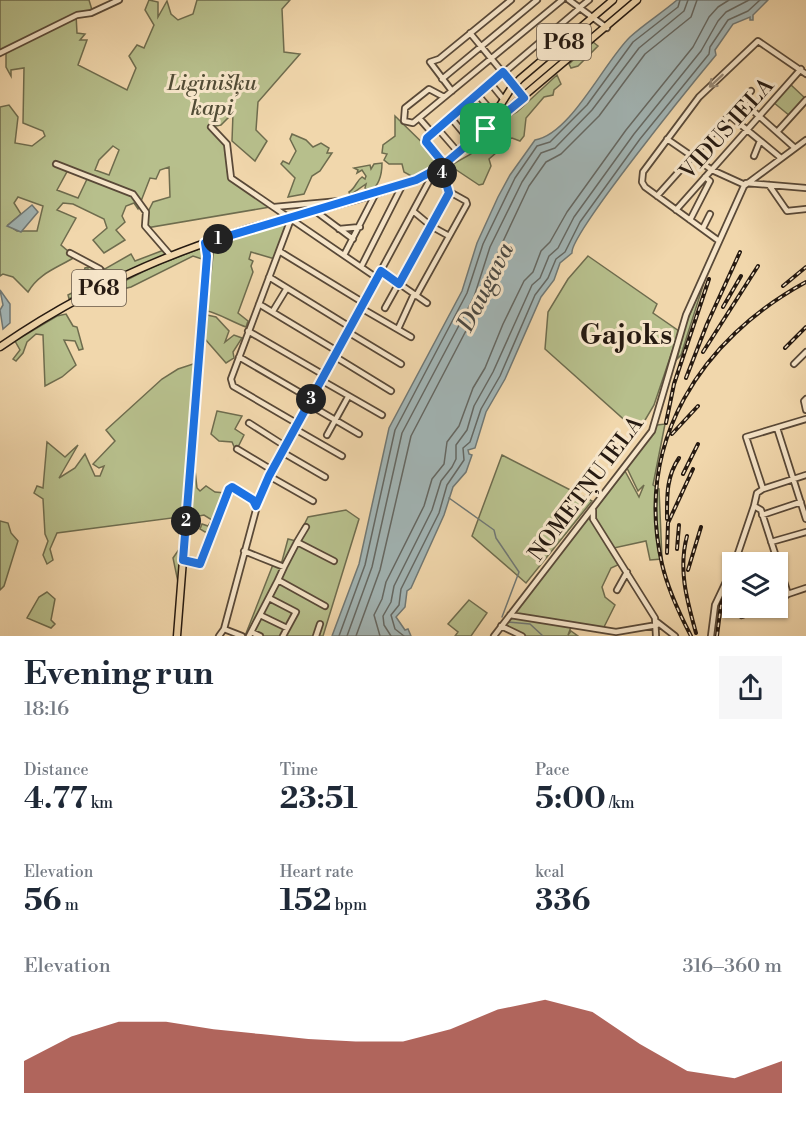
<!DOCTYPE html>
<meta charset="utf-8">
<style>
:root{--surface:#fff;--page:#f6f6f7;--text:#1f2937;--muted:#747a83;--accent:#8f2418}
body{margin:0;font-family:"Libre Bodoni",serif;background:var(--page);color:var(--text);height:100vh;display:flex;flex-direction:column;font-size:22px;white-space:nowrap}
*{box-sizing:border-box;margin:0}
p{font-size:20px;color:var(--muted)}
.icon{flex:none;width:33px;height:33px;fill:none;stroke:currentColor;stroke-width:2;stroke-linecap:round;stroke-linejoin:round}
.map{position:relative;height:636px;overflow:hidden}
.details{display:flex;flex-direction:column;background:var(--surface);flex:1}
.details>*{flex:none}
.controls{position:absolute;left:722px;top:552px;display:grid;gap:12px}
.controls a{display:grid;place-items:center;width:66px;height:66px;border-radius:0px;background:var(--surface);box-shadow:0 2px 4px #0004;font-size:30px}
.pin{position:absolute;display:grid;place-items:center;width:51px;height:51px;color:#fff;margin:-26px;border-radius:12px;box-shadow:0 3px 9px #0006}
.km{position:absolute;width:30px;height:30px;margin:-15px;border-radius:50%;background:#222;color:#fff;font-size:16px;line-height:30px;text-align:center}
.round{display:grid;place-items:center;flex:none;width:63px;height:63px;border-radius:0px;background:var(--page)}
.summary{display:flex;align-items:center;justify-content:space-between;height:102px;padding:0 24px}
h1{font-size:33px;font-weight:800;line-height:45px}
.figures{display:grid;grid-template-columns:repeat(3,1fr);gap:9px;height:102px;padding:6px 24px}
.figures div{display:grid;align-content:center}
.figures b{font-size:30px;font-weight:800}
.figures small{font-size:16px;font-weight:400}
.figures p{font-size:16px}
.chart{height:168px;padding:12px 24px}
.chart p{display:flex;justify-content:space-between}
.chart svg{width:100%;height:108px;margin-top:6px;fill:var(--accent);opacity:.7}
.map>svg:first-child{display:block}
.green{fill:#b7bf8c;stroke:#6e6c4e;stroke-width:1.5;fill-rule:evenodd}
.water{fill:#a2b6b7;stroke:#707875;stroke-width:1.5}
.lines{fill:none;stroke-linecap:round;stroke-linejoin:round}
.shore{stroke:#646864;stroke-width:1.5}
.stream{stroke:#707875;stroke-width:1.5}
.minor-casing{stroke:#594938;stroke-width:8}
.major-casing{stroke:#261a11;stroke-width:9}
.minor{stroke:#f6e5c9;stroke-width:4.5}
.major{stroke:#f1d7ac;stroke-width:6}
.rail-casing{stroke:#261a11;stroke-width:4}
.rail{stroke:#f6e5c9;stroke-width:1.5;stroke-dasharray:4.5;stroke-linecap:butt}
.oneway{stroke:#988a76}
.route-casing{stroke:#fff;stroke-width:12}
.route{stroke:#1a73e8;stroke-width:8}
.labels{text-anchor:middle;stroke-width:6;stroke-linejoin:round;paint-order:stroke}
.shield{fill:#f6e5c9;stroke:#645748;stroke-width:1.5}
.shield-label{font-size:21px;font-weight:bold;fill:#261a11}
.park-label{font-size:22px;font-style:italic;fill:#524c36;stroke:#f6e5c9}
.street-label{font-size:22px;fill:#261a11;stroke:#f6e5c9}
.water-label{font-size:24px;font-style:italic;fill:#4b4943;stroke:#f6e5c9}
.district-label{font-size:28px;font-weight:bold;fill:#261a11;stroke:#f6e5c9}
</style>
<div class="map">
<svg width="806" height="636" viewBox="0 0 806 636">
<rect width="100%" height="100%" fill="#f1d7ac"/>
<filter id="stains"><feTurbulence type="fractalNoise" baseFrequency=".00333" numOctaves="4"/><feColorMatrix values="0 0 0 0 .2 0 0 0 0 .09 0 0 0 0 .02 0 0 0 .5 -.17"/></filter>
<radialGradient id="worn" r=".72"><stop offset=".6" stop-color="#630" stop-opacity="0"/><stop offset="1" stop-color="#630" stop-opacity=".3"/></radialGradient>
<path class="green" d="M0,0H89L92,10L76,14L77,33L85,34L80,40H87L78,65L127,90L136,68L129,56L137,45L144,48L154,25L145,10L149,0L158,2V17L167,1L171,14L178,20L193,14L197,0H290L282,9L284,52L300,54L258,102L256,130L267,141L255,161L232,141L233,113L221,125L210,127L226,148L228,177L270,207L146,228L147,214L153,202L170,197L169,167L160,170L156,179L150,178L138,209L134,203L126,206L122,216L125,222L116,230L125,240L104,253L93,240L107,228L104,219L73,204L63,203L57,210L76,218L61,245L75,257C57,268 39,273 28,292L13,277L3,274L0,276V107L9,105L18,117L15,143L32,146L45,136L43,131L23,123L24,68L11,70V76L6,67V51L31,37L0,51ZM113,146L119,150L109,175L95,170L99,160ZM68,170L88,177L78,198L57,190ZM18,197L43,206L37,231H17L8,225L21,214L14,203Z
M593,42L598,46L578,66L571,68L569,64Z
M557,75L561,84L554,90L553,95L544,97L526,118L524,136L520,141L512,138L507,140L496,130L502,120L517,112Z
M790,84L806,99L790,116L773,102Z
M395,116L441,161L442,164L413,177L404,172L402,164H389L384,160L387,154L382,153L383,145L395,136Z
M493,131L500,140L497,152L489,159L491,166L483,184L479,185L452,167L453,164L471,154L480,141Z
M292,134L306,140L313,147L321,143L329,148L327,153H332L320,171L312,176L304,194L288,197L295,178L281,164L283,161L289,164L296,151L290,139Z
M382,163C382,172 381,184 370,192L365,188L366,184L350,195L349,192C356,188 356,181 362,177L365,179L366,176L362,170L357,173L358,170L354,168L370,165L371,169L374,164Z
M281,223H288L275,259L251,252L249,259L253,261L251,266L253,272L238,313L248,321L246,327C234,323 216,312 207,311L214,246L208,249L209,244Z
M199,249L204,251L202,259L193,256L131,287L119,290L111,288L152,267Z
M164,250L168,255L106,280L69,299L68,295L76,291L84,275L90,272L88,269L84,271L85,268L97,265L105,269L131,254L135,261Z
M588,256L657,304L653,313L679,331L654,405L638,432L545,349L548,312L568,279Z
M708,270L681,355L677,359L685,326Z
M66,314L73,326L77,327L83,349L79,350L75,341L64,340L76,365L62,377L45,386L43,335L36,334L27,342L23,353L16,361L13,359L20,350L15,341L57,316Z
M207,315L216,317L229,331L225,342L234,335L242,338L233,352L234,358L226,363L205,339Z
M196,363L180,581L178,582L173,558L180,548L179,517L57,533L50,549L53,560L47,564L43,555L48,541L45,534L43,499L34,493L37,486L43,488L47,442L65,457L78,445L59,478L75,468L85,454L95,476H100L104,466L99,468L93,464L115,441L106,430L162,379L178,369Z
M217,411L242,416L235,429L244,435L236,451L232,442L219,441L211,434Z
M665,424L653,485L659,489L662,559L650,560L646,541L614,548L594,517V511L625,471L639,497L644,485L638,491L627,468L657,425Z
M502,455L592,501L526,583L472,536Z
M195,470L197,488L200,491L206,486L215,492L225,493L218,508L221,517L215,531L205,532L200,529L202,524L208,526L212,520L204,515L188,518L192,476Z
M346,510L359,519L323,636H245L274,562L281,565L288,539L296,541L308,517Z
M589,517L620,564L611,568L602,587L605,597L615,605L603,629C573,622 544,620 514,614Z
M0,521L8,523L11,533L18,541L4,586L0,590Z
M47,592L55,599L51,620L55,624L51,628L27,618L39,597Z
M469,600L487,613L471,636H455L458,632L448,624Z
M514,618L571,627L568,635L571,631L578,636H523L505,626L508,620Z"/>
<path class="water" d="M677,0H768L753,15V20H750V17L733,24L715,50L716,55C696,79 569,235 572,253L560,263L554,280L541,297L505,379L486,412L475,448L468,450L469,454L472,455L466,472L453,487L444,515L411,588L407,591L405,607L396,617L405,630L408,629L411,636H332L359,564L389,428L462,291L477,243L498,197L510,175L535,140C571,134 604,62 630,37C644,24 662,13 677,0Z
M32,205L38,212L21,232L7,226Z
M0,290L10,304V323L3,329L0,310L3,305Z"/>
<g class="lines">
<path class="shore" d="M339,636L365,565L395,430L467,293L483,244L515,178L537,146L550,142L587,105L633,42L678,7L680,0
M347,636L372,567L402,433L474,297L490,247L522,182L541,153L555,148L592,110L639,48L684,11L688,0
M356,636L380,570L411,436L482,300L499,250L529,186L546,162L561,154L599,116L645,54L691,17L697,0
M380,636L374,615L382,599L386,582L424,506L432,479L444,464L447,442L459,426L473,388L485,368L503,324L524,281L533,272L541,251L550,242L567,212L626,130L693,47L709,17L718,7L729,0
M391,636L384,625L383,616L391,602L394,586L432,510L441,481L452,467L456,459V445L467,430L474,406L493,372L532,285L540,278L549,256L558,248L574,217L634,134L701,51L718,21L726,12L749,0
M404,636L395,629L391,615L399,605L401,589L439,513L447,485L464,460L463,448L470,442L481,409L500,376L535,295L548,278L556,259L565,252L580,222L640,139L709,54L710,47L728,20L748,11L760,0"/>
<path class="stream" d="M449,498L494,530L496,538L519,572L502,617
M507,622L530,624L543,636"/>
<defs>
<path id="minor" d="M569,0L607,28
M579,8L589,0
M470,33L524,98
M0,53L77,15L91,13L119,0
M442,79L537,0
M491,84L504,100
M452,91L430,62L439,59L511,0
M478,95L495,115
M444,97L429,89L405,108L404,121L413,123C462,82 512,41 562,0
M742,101L795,148
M465,107L485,130
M729,115L781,158
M419,118L433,134
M451,118L471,142
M211,127L227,144L231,178L377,278
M438,129L458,152
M777,132L806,100
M667,139L712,170L745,185
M754,156L760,141
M56,164L133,194L146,212L145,226L171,256
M445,164L426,142L427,138L580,8
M746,183L806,188
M769,185L787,211L806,209
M657,196L751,91
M274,207L350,200
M314,210L353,239
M676,210L801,69
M413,211L431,226L449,236
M291,219L231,379L233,386L298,424
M690,220L710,181L705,177
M703,228L710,214
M339,229L360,227
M719,241L645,187L642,182L643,172L699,97L758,41L806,74
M279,251L364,303
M70,253L100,269L106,285
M344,255L377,191
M361,267L403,184
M381,271L427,303
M269,277L350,327
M416,296L467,204L466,201L448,191L442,166
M259,304L337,351
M361,308L411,337
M385,308L449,193
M273,311L287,288
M398,329L414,294
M248,331L324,375
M348,332L401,364
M334,356L391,391
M239,357L311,399
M794,364L806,352
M321,380L382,415
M806,399L804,401L806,410
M308,404L359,434
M249,423L285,446
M777,428L806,519
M295,429L342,456
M327,435L348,397
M237,449L272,470
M282,452L325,477
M269,476L313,501
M763,489L806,475
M593,510V519L655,618L656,636
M762,515L801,502
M297,542L306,527
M771,542L806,532
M244,551L284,567L297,542L334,561
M183,560L200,564L229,489L233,487L253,500
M735,562L754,506
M284,567L278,580L325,606
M617,590L627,572
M788,594L761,510L754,506L757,493L763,489L746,437L806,419
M788,594L806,588
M269,598L296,612L283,636
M777,602L788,594
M260,615L287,628
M510,615L616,632L657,625
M742,615L760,608
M657,622L675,636
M501,626L522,636
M224,629L242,636
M251,632L260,636
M219,636L224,629L260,495L434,172
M249,636L278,580
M316,636L320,624
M494,636L652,431L686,315L744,186L806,140
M711,636L715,605L732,569"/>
<path id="major" d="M487,126L510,90L520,79L613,0
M0,347C75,295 159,256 247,229C309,211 375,198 434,172L637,0
M177,636L207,256L205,243"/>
</defs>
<use href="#minor" class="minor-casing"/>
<use href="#major" class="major-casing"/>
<use href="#minor" class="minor"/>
<use href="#major" class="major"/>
<defs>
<path id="rail" d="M783,286L806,267
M723,307L741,276
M785,348L806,327
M703,352L758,266
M686,378L707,324L740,252
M666,423L674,384L709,279
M672,434L698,406
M683,474L698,444
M667,519C667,497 666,477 679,458
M687,536C678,570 687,600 696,633
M677,549L679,525
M667,553L668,523L693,469
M742,562L746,556
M688,570L701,527
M691,636C679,613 668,590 662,564C634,442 701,339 806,282
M717,636L721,604L732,581"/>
</defs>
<use href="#rail" class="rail-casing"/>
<use href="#rail" class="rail"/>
</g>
<defs><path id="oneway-shaft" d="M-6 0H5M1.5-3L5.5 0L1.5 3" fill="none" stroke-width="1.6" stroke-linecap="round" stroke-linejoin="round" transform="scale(1.5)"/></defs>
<use class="oneway" href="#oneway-shaft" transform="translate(716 81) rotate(137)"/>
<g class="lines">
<defs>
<path id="route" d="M486,129L442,166L416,180L205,243L207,256L183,560L200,564L229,489L232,487L253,500L256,506L269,476L381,271L399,284L449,193L442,170V166L444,164L426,142L427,138L503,72L524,98L486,129"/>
</defs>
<use href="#route" class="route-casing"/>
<use href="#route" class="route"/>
</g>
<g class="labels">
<g class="shield">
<rect x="537" y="24" width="54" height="36" rx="4.5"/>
<rect x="72" y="270" width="54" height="36" rx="4.5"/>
</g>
<g class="shield-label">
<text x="564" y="49">P68</text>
<text x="99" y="295">P68</text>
</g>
<g class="park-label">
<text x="212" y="90">Liginišķu<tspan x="212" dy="25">kapi</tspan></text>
</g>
<g class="street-label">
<text transform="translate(726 128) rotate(-48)" y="8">VIDUS IELA</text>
<text transform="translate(585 488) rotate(-53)" y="8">NOMETŅU IELA</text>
</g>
<g class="water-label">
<text transform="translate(485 287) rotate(-63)" y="8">Daugava</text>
</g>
<g class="district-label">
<text x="626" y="344">Gajoks</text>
</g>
</g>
<rect width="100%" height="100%" filter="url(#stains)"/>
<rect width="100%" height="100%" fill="url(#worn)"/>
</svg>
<div class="controls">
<a><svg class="icon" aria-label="layers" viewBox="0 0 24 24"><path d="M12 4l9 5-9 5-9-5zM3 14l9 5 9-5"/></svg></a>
</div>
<div class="pin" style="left:486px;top:129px;background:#1e9e55"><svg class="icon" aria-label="arrive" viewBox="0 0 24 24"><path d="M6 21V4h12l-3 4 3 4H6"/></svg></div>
<b class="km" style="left:218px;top:239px">1</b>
<b class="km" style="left:186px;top:521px">2</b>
<b class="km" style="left:311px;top:399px">3</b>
<b class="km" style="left:442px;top:173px">4</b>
</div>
<section class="details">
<div class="summary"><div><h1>Evening run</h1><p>18:16</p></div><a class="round"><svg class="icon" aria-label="share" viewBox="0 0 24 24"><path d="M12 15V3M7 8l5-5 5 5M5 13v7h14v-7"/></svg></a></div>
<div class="figures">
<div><p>Distance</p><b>4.77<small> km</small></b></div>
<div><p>Time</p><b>23:51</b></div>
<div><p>Pace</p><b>5:00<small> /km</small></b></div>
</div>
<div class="figures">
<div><p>Elevation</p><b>56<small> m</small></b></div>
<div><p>Heart rate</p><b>152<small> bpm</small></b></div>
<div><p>kcal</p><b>336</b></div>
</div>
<div class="chart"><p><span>Elevation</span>316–360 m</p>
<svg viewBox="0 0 160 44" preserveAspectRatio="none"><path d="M0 44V31L10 21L20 15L30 15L40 18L50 20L60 22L70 23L80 23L90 18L100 10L110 6L120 11L130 24L140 35L150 38L160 31V44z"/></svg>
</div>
</section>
